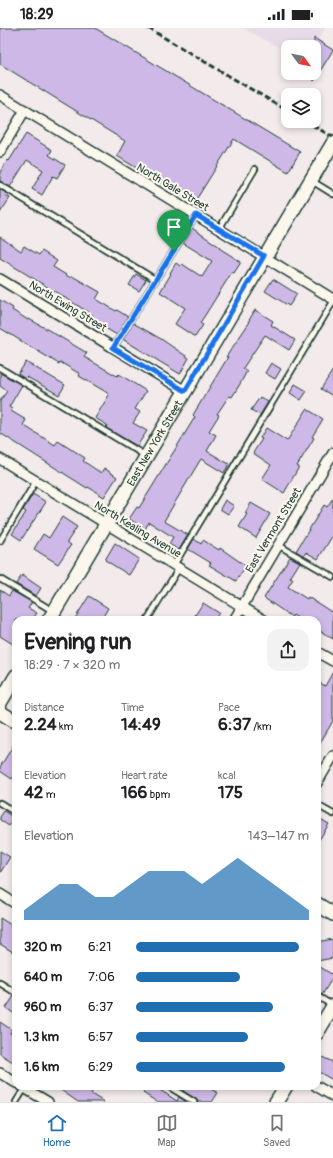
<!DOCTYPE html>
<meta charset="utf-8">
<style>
:root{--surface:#fff;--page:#f2f2f2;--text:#202124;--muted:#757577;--line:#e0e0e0;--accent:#1f6fb2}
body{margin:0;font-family:Pangolin,sans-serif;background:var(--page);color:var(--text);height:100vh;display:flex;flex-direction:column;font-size:15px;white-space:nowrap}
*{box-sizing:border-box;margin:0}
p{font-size:13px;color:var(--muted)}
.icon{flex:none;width:22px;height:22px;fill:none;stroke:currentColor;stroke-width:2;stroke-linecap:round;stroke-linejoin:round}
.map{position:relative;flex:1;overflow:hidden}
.sheet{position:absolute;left:12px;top:588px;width:309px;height:474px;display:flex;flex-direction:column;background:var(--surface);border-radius:12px;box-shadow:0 2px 6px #0003}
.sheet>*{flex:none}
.needle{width:26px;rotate:122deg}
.buttons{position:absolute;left:281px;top:12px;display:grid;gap:8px}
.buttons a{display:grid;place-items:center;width:40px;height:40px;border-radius:8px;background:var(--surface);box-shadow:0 2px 6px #0003;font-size:20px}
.pin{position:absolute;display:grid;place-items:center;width:34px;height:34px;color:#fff;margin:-41px -17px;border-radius:50% 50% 50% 0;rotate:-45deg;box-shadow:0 0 4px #0007}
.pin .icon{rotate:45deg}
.round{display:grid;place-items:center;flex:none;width:42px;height:42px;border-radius:12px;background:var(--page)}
.headline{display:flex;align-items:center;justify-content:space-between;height:68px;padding:0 12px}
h1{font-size:22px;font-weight:700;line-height:30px}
.figures{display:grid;grid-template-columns:repeat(3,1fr);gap:6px;height:68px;padding:4px 12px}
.figures div{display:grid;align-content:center}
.figures b{font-size:17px;font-weight:700}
.figures small{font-size:11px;font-weight:400}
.figures p{font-size:11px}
.chart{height:112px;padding:8px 12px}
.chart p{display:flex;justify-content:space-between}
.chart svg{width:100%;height:72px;margin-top:4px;fill:var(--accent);opacity:.7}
ul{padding:0 12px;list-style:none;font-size:13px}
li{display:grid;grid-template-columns:64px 48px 1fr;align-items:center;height:30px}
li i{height:10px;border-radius:5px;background:var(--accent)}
.status{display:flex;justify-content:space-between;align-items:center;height:28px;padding:0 20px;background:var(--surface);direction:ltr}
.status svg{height:11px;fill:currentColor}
.tabs{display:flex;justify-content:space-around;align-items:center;height:56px;border-top:1px solid var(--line);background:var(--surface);font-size:11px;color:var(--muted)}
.tabs a{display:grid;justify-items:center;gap:2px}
.tabs .on{color:var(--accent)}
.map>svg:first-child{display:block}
.built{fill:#e7dbea}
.building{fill:#ceb8e7;stroke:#1f3d34}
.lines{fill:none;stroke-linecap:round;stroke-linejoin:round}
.lane-casing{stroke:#1f3d34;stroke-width:8}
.street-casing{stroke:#1f3d34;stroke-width:12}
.secondary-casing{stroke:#1f3d34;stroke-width:16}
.lane{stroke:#fbf7ec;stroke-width:4.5}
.street{stroke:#fbf7ec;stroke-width:9}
.secondary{stroke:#fbf7ec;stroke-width:13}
.rail{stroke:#1f3d34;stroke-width:3;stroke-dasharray:6 3;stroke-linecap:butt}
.route-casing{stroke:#fff;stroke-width:8}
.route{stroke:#1a73e8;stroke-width:5}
.labels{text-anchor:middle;stroke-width:4;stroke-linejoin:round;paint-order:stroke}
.street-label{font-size:11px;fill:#1f3d34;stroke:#fbf7ec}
</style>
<div class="status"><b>18:29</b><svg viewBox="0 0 49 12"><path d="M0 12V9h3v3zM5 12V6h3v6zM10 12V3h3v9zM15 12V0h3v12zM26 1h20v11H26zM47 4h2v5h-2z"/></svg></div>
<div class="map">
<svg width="333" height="1074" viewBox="0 0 333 1074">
<rect width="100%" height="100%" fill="#f2eaeb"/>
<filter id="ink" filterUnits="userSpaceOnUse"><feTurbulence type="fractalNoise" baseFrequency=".025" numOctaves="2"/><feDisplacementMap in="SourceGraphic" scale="8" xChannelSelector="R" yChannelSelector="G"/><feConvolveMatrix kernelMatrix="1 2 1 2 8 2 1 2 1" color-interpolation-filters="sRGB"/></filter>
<g filter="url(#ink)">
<path class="built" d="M243,0H325L318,12L315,11L310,19H288V25Z"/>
<path class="building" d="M0,0H95L300,124L288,144L234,111L194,175L117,128L125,113L0,36Z
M314,10L333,22L314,53Z
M26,106L52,122L49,127L65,137L57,150L53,148L42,167L32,161L43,142L27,132L10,159L0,153V144L8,132L9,133Z
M0,161L6,165L5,167L10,170L0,185Z
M192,200L220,219L219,220L241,234L234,245L232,244L212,276L200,295L203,297L195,309L175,296L185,280L160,264L171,246L170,245L176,235L180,238L182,236L202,249L212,233L183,215Z
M0,209L21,223L24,218L39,227L42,223L57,233L53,239L71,250L72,248L100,264L96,271L116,283L117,282L128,289L117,307L90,291L93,287L0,230Z
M136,246L146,252L139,263L129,257Z
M273,251L297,266L289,278L265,263Z
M0,272L13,280L12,282L28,292L29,291L45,300L87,325L84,329L117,348L119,346L146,363L135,381L140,384L133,395L147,403L137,418L106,400L107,397L95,390L109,367L106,364L79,348L80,346L60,334L59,336L0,300Z
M255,282L273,293L271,297L295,312L289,322L265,307L243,340L247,343L240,356L232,369L229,368L217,386L219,387L209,403L216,407L207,423L229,436L224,445L201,431L199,434L164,493L188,507L179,522L169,516L173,509L149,494L145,501L129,491L137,479L139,480L176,420L195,389L193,387L228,329H226L249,295L248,294Z
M133,295L161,311L189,330L180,346L124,312L123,311Z
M26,334L65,357L59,367L27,349L25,351L18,346Z
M271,335L281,341L275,351L265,345Z
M333,342V368L321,361Z
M0,345L22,357L9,379L12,381L11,383L26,392L23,397L55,417L58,413L72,422H73L85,430L83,433L101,445L104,440L117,449L104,469L88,459L87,460L0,405V373L7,363L0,358Z
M295,356L307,363L301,372L290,365Z
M260,369L268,374L260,387L251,382Z
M307,381L323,391L312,409L314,410L297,438L299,439L284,465L262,451L271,437L253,425L262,411L260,410L266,400L287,413Z
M33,466L46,474L21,512L12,506L26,484L23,482Z
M333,470V507L318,531L306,524L304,528L296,523L324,477L327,479Z
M225,472L234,478L228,486L220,481Z
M251,475L270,486L256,510L239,499L247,486L245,485Z
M62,489L77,499L67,514L71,517L58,536L34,521L43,506L49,510Z
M194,511L201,516L203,512L219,522L220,520L246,538L236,553L209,537L211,535L188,521Z
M115,515L139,531L129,547L105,532Z
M290,529L300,534L290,550L293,551L288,559L307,571L308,569L333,585V611L317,601V592H301L293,587L292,589L264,570Z
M22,547L41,560L36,568L16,556Z
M0,562L9,568L12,563L32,574L28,580L37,585L32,592H16V618L0,608Z
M89,568L108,580L101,592H74Z
M203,575L219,585L214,592H192Z
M333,644V693L317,720V661L320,655L325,658Z
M16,713V745L12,751L0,743V739Z
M4,783L14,790L9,798L0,792V789Z
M317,789L329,796L317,815Z
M0,823L10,829L0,845Z
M0,890L16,900V926L0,916Z
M333,911V930L317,933V914Z
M317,937L333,947V949L322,967L317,964Z
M14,968L16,969V987L6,980Z
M0,994L12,1002L10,1005L16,1009V1030L13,1034L0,1026Z
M322,1029L333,1034V1052L317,1043V1037Z
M55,1058H96L91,1066L104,1074H78Z
M147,1058H154L177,1073L179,1069L187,1074H157L143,1065Z
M186,1058H206L218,1065L212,1074H198L196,1071L183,1063Z"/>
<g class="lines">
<defs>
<path id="lane" d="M312,153L333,166
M0,157L156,252
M219,201L255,141
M113,320L196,187
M0,340L146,428
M0,513L36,453
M278,517L333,549
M174,537L333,274
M0,551L53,583
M147,592L179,540
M0,775L16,785
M317,777L333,786
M0,955L16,965
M317,968L332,977
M168,1058L194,1074
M16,1074L25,1060"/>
<path id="street" d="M0,67L333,271
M0,124L25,82
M0,251L185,363
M0,431L264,592
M234,592L333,425
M317,624L333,633
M317,755L333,728
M0,866L16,876
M0,1045L16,1055
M21,1058L48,1074
M316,1058L333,1068"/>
<g id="secondary">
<path id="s1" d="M49,592L333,115"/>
<path d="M0,675L16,648"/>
<path d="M0,684L16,694"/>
<path d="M317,876L333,886"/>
<path d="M317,1005L333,978"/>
<path d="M276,1074L286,1058"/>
</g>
</defs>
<use href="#lane" class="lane-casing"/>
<use href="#street" class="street-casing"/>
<use href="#secondary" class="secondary-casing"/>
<use href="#lane" class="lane"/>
<use href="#street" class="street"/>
<use href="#secondary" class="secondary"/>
<path class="rail" d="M148,0L288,83
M305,93L333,109"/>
</g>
</g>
<g class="lines" filter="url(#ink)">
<defs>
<path id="route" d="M196,187L264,228L185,363L113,320Z"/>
</defs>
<use href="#route" class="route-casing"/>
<use href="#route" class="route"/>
</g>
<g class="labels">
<g class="street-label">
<text transform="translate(173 159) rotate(31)" y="4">North Gale Street</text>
<text transform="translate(68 278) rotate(31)" y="4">North Ewing Street</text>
<text dy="4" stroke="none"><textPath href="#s1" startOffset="206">East New York Street</textPath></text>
<text transform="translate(138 501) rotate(31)" y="4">North Kealing Avenue</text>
<text transform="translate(273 502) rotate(-59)" y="4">East Vermont Street</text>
</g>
</g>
</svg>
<div class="buttons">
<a><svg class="needle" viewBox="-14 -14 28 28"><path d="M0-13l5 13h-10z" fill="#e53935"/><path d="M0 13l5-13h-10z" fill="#757577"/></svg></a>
<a><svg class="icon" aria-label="layers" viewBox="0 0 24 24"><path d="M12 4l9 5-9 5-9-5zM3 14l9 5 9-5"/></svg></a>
</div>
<div class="pin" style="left:174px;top:223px;background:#1e9e55"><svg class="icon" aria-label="arrive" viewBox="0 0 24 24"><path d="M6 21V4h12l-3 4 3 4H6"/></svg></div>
<section class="sheet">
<div class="headline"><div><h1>Evening run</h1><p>18:29 · 7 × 320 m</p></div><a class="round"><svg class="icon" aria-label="share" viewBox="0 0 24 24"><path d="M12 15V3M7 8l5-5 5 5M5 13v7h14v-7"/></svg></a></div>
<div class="figures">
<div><p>Distance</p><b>2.24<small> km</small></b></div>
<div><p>Time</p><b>14:49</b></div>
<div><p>Pace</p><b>6:37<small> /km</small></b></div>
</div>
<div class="figures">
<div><p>Elevation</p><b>42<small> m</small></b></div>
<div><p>Heart rate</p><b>166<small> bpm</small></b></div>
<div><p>kcal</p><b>175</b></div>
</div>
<div class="chart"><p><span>Elevation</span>143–147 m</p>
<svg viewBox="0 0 160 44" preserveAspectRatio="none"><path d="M0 44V38L10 30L20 22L30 22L40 30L50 30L60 22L70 14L80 14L90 14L100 22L110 14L120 6L130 14L140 22L150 30L160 38V44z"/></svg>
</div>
<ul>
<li><b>320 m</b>6:21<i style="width:94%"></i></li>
<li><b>640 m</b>7:06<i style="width:60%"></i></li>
<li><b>960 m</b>6:37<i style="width:79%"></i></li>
<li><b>1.3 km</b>6:57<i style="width:65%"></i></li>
<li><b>1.6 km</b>6:29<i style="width:86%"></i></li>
</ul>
</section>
</div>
<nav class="tabs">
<a class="on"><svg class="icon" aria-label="home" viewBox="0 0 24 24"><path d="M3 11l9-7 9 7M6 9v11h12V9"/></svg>Home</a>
<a><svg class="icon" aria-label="map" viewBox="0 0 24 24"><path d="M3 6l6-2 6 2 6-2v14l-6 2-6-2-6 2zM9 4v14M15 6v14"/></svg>Map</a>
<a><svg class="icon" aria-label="saved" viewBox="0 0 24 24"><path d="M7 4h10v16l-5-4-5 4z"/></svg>Saved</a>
</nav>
